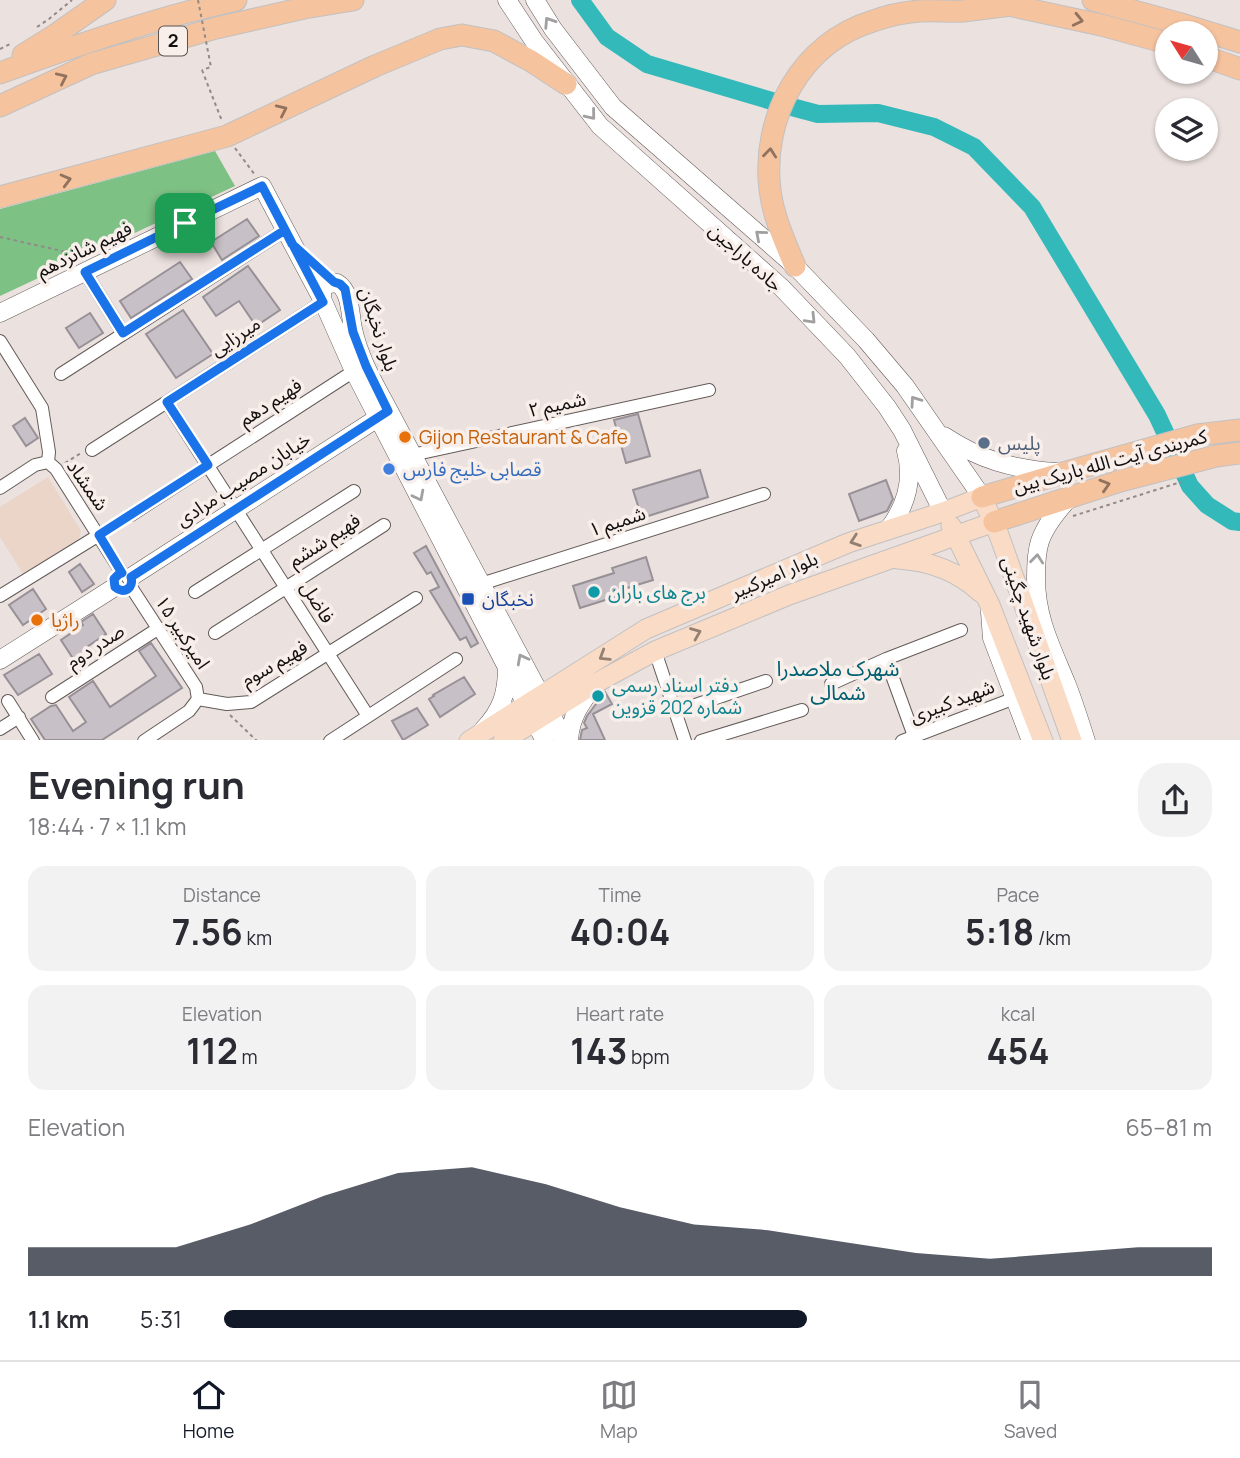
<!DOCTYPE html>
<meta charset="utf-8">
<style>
:root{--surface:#fff;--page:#f2f2f3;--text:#2b2b33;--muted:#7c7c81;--line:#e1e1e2;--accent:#111827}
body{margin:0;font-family:Manrope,"Noto Sans Arabic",sans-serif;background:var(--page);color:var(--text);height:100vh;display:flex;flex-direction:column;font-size:26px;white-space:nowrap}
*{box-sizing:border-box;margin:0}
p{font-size:23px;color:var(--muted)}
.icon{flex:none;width:38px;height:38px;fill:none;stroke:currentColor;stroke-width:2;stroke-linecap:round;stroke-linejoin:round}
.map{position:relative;height:740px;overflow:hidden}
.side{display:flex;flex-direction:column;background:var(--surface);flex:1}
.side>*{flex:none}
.needle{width:46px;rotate:307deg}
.tools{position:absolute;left:1155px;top:21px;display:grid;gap:14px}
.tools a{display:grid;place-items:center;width:63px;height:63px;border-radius:50%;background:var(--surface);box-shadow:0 2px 5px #0004;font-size:35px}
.pin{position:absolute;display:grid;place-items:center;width:60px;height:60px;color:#fff;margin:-30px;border-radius:14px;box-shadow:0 4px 10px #0006}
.round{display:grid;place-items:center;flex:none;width:74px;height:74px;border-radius:28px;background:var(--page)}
.head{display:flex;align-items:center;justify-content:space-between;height:119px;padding:0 28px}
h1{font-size:38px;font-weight:700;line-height:52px}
.figures{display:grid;grid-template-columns:repeat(3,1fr);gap:10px;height:119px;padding:7px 28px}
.figures div{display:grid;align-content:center;border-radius:18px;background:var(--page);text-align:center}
.figures b{font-size:35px;font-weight:700}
.figures small{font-size:19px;font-weight:400}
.figures p{font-size:19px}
.chart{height:196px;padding:14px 28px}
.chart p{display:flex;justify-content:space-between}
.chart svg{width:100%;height:126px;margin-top:7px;fill:var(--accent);opacity:.7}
ul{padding:0 28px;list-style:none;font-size:23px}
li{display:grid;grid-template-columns:112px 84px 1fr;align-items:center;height:52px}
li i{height:18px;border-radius:9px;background:var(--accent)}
.tabs{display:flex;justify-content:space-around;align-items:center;height:98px;border-top:2px solid var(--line);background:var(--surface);font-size:19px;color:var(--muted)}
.tabs a{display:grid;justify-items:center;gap:4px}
.tabs .current{color:var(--accent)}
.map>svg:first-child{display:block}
.education{fill:#ead5c8}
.forest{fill:#7ec185}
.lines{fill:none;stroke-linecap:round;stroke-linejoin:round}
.river{stroke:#34b9bb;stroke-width:18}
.building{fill:#c7c0c6;stroke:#979197;stroke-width:2}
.street-casing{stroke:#635b58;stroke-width:14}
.secondary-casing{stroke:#635b58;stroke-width:19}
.primary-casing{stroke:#c2c1c1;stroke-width:21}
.highway-casing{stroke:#c2c1c1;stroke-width:23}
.path{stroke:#918a88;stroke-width:2;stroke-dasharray:3.5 3.5;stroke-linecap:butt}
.street{stroke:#fff;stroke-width:12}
.secondary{stroke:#fff;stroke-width:18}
.primary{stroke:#fadbc5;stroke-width:19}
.highway{stroke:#f6c39f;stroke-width:21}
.path-bridge{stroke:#918a88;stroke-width:2;stroke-dasharray:3.5 3.5;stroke-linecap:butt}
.oneway{stroke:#90725e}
.oneway2{stroke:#a19f9f}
.oneway3{stroke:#928073}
.route-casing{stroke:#fff;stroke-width:14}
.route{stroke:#1a73e8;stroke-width:9}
.food-dot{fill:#e8710a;stroke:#f8efeb;stroke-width:2.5}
.service-dot{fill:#5c6f8a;stroke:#f8efeb;stroke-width:2.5}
.shop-dot{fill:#3f7fe0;stroke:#f8efeb;stroke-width:2.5}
.culture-dot{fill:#0f9aa8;stroke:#f8efeb;stroke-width:2.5}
.transit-dot{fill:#1a4fb4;stroke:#f8efeb;stroke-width:2.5}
.labels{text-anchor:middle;stroke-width:7;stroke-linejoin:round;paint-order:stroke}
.shield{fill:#f8efeb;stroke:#585351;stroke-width:2}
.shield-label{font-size:18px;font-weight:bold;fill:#13100f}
.street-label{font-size:19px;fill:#13100f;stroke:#f8efeb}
.food-label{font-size:19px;fill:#c56008;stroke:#f8efeb;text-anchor:start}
.service-label{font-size:19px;fill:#4e5e75;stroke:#f8efeb;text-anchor:start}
.shop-label{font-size:19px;fill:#366cbe;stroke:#f8efeb;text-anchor:start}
.culture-label{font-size:19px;fill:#0d838f;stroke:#f8efeb;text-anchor:start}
.transit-label{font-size:19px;fill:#164399;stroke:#f8efeb;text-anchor:start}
.neighbourhood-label{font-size:21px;fill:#006071;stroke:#f8efeb}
</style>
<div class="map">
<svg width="1240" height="741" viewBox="0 0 1240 741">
<rect width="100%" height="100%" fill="#ebe1de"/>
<path class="education" d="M48,477L81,531L79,539L23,574L0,537V507Z"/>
<path class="forest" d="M215,151L235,186L0,296V209Z"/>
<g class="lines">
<path class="river" d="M580,0L607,37L647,64L775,102
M788,106L818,114L878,113L934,127L974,147L1032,207L1157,415L1190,486L1207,505L1232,521L1240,522"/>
</g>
<path class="building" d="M247,219L259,236L222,260L211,242Z
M180,262L192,279L131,318L120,301Z
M248,266L280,310L256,326L239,301L216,316L203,297Z
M183,310L213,354L176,378L146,334Z
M90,313L103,333L79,348L66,328Z
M638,414L650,456L626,463L614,420Z
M25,418L38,438L26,446L13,426Z
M700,470L708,497L642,518L633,490Z
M886,480L893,499L887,511L859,521L849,494Z
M426,546L478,643L471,647L466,637L460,640L430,591L439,587L431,572L427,574L414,553Z
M646,557L653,580L614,592L615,597L580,608L573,586L614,573L612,568Z
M80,564L94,584L82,592L69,572Z
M33,589L46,609L23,625L9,605Z
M93,614L106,634L84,649L86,652L74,660L61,640L83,625L81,622Z
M151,643L182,688L102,740H45L31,719L51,706L56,705L73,731L86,722L69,697L93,681L110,707L156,676L139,651Z
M39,654L52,674L18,695L4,675Z
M464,677L475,694L440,717L429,699L434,696L433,695Z
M605,692L612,704L593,714L605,740H580L582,730L587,728L584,723L587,716Z
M417,708L428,725L403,740L392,721Z"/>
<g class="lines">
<defs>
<path id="street" d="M85,272L123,333
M0,341L42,408L49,452L48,462L56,469L122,573
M61,374L285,230
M167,402L368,716
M92,450L323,302
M412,455L709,390
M0,488L35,465L48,462
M131,515L354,371
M481,584L764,494
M131,587L196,687L198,699
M195,592L354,491
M0,596L99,535
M215,633L384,525
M655,651L685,741
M886,659L914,736
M831,684L886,659L961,630
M52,697L159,628
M198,699L227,704L251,702L416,598
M8,701L33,741
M675,712L766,681
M0,729L19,717
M144,741L189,711L198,699
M330,741L456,659
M701,741L802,710
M902,741L1015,698"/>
<path id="secondary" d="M507,0L534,41L600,126L782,288L847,356L887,407L902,430L943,512
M535,0L553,29L613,107L795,266L866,340L905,386L982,497
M0,313L262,186L322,299
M944,436C980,460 1013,469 1056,472
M1070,497C1058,510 1046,524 1040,541C1036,553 1036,566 1036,578C1036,619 1052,648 1067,685C1074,703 1080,722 1086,741
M888,530C906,506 914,480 906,451
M131,577L387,412
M990,612L992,638L1031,741
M0,660L115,587
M483,730C502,710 507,693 507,667
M545,741L354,371L322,299V290L328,284L337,283C351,291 350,315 353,329C359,358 375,385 389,411L565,741
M569,741C570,718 581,702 595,685"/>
<path id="primary" d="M951,526L990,605L1043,741
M898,559C930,561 958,571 981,593
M469,741L646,629L848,543L943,512L982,497L999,535L1072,741
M503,741L596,683L655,651L789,595L994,522"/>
<path id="highway" d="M1093,0L1178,23L1240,42
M999,3L1101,25L1167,43
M23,55L55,35L105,0
M1206,57L1240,69
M0,73C77,45 156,18 236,0
M0,106L91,64L216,28L304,8L353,0
M0,197L227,136L375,66L440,39L462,35L494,41L531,61L566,84
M795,266C785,242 773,216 770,190C761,117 801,43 873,21C887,16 905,12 920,11C935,10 949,12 963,11C979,9 995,7 1011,5
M982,497L1063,473L1197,435L1240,430
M994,522L1120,481L1216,456L1240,453"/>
</defs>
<use href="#street" class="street-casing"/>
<use href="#secondary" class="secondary-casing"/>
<use href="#primary" class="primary-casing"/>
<use href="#highway" class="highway-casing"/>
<path class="path" d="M37,27L49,19L72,0
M0,49L12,43
M202,70L222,121
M235,148L255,175
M0,237L84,256
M65,463L81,453
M1073,516L1181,482
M108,529L121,521
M230,715L257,741"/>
<use href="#street" class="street"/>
<use href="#secondary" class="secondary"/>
<use href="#primary" class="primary"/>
<use href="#highway" class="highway"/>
<path class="path-bridge" d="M198,0L211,67L202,70"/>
</g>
<defs><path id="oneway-chevron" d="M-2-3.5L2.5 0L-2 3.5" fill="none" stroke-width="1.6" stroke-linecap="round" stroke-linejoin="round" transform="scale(1.75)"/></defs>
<g class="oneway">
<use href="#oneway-chevron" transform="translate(1078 20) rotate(13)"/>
<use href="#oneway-chevron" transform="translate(62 78) rotate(-25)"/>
<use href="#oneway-chevron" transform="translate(282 110) rotate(-25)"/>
<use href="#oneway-chevron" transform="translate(770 153) rotate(-84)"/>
<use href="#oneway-chevron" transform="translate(66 180) rotate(-15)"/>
<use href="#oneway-chevron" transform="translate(1105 485) rotate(-17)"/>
</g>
<g class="oneway2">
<use href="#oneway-chevron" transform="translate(549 22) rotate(-123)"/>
<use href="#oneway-chevron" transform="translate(591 115) rotate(51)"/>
<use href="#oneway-chevron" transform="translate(760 235) rotate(-139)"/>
<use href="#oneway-chevron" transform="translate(811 319) rotate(46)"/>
<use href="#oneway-chevron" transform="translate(915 401) rotate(-125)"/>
<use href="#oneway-chevron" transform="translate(419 496) rotate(63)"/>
<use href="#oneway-chevron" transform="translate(1037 559) rotate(-84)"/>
<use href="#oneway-chevron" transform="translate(522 659) rotate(-118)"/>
</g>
<g class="oneway3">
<use href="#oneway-chevron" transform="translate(855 541) rotate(161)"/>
<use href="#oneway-chevron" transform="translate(696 633) rotate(-22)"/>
<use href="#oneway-chevron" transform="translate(604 656) rotate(148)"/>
</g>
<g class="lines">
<defs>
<path id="route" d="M185,223L262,186L323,302L167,402L208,465L99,535L122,573L119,574L114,579L115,587C124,595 134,588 131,577L388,411L366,366L353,332L345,289L340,284L334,282L292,244L285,230L123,333L85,272L185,223"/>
</defs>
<use href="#route" class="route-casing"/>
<use href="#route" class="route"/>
</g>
<g class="food-dot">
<circle cx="405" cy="437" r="7"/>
<circle cx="37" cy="620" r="7"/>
</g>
<circle class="service-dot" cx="984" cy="443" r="7"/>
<circle class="shop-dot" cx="389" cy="469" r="7"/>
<g class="culture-dot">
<circle cx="594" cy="592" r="7"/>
<circle cx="598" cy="696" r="7"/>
</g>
<rect class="transit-dot" x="461" y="592" width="14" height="14" rx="3.5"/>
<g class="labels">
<rect class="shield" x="159" y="26.5" width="28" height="29" rx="5"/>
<g class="shield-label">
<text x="173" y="47">2</text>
</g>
<g class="street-label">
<text transform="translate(84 249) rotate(-26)" y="7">فهیم شانزدهم</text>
<text transform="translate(746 257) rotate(42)" y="7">جاده باراجین</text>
<text transform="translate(379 329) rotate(72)" y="7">بلوار نخبگان</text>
<text transform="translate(235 336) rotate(-33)" y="7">میرزایی</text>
<text transform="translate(270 402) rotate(-33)" y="7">فهیم دهم</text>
<text transform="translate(557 404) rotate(-12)" y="7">شمیم ۲</text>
<text transform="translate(1110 461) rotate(-15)" y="7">کمربندی آیت الله باریک بین</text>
<text transform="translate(243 479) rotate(-33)" y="7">خیابان مصیب مرادی</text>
<text transform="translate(88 485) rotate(55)" y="7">شمشاد</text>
<text transform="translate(617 521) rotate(-18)" y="7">شمیم ۱</text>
<text transform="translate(324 540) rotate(-33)" y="7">فهیم ششم</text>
<text transform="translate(774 575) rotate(-23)" y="7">بلوار امیرکبیر</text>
<text transform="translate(318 602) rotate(58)" y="7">فاضل</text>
<text transform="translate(1029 618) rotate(71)" y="7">بلوار شهید چگینی</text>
<text transform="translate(183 632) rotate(57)" y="7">امیرکبیر ۱۵</text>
<text transform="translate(95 646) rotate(-33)" y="7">صدر دوم</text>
<text transform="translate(274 663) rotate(-30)" y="7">فهیم سوم</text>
<text transform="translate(952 701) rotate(-21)" y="7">شهید کبیری</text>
</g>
<g class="food-label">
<text x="419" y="444">Gijon Restaurant &amp; Cafe</text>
<text x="51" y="627">راژیا</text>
</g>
<g class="service-label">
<text x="998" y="450">پلیس</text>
</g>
<g class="shop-label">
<text x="403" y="476">قصابی خلیج فارس</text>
</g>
<g class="culture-label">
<text x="608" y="599">برج های باران</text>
<text x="612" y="692">دفتر اسناد رسمی<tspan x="612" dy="22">شماره 202 قزوین</tspan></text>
</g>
<g class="transit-label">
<text x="482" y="606">نخبگان</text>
</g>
<g class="neighbourhood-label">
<text x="838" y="676">شهرک ملاصدرا<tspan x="838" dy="24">شمالی</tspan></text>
</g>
</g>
</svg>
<div class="tools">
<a><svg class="needle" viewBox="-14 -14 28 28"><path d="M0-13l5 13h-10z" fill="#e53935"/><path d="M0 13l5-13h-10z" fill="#7c7c81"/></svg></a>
<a><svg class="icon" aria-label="layers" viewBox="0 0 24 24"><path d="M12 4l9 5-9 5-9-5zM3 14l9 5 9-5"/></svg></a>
</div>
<div class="pin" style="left:185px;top:223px;background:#1e9e55"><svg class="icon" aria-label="arrive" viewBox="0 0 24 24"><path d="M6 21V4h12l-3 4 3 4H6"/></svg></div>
</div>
<section class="side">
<div class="head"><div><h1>Evening run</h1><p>18:44 · 7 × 1.1 km</p></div><a class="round"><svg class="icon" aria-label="share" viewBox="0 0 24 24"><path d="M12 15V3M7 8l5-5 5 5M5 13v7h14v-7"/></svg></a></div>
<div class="figures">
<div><p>Distance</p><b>7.56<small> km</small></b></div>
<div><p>Time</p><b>40:04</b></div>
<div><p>Pace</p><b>5:18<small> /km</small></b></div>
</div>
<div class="figures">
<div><p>Elevation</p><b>112<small> m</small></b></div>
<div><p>Heart rate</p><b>143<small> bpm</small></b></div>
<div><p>kcal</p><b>454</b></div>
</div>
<div class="chart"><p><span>Elevation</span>65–81 m</p>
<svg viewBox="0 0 160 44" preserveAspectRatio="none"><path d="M0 44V34L10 34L20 34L30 26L40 16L50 8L60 6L70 12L80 20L90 26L100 28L110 32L120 36L130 38L140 36L150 34L160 34V44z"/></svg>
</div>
<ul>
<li><b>1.1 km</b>5:31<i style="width:59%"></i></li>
</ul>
</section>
<nav class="tabs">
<a class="current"><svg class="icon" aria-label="home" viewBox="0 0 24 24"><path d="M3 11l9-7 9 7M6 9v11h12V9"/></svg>Home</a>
<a><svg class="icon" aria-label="map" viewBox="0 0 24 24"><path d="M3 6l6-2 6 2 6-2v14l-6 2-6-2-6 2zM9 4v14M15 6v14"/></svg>Map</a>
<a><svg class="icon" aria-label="saved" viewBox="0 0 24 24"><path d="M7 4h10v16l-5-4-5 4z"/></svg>Saved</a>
</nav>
